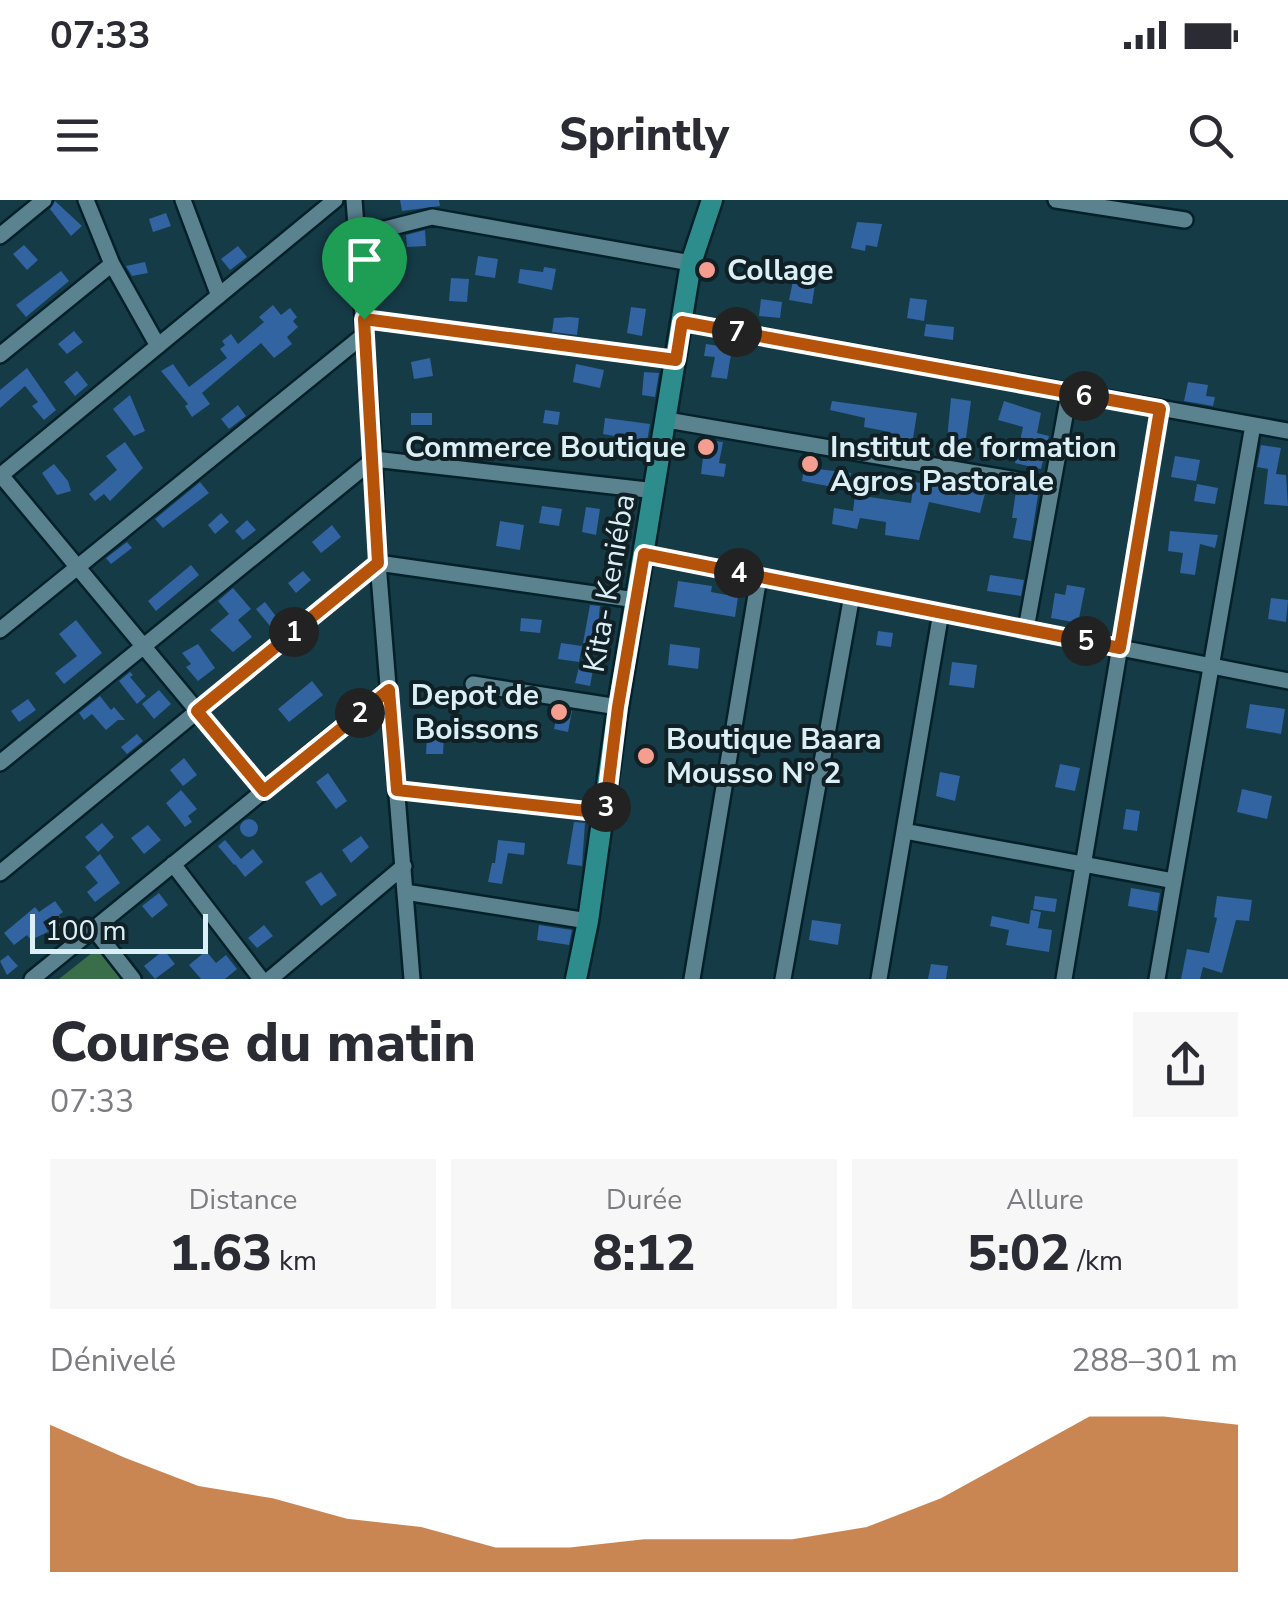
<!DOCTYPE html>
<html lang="fr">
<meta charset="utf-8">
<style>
:root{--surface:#fff;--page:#f7f7f7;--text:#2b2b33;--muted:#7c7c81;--accent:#b45309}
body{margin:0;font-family:"Nunito Sans",sans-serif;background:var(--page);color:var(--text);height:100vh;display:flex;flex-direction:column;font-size:38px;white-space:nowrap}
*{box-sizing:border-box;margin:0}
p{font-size:32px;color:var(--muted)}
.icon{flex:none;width:55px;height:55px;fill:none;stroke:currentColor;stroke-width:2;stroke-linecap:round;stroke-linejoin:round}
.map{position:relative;height:779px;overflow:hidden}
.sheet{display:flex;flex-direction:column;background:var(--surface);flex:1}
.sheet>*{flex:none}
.scale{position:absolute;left:30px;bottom:25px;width:178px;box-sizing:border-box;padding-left:10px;border:5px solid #dbeff6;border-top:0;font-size:28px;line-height:35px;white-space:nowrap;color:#dbeff6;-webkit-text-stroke:8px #102025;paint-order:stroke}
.pin{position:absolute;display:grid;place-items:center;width:85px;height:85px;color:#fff;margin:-102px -42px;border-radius:50% 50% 50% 0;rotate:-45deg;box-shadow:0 0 10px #0007}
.pin .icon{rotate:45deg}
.km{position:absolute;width:50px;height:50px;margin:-25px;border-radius:50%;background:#222;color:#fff;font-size:28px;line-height:50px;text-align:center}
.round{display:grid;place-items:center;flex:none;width:105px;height:105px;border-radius:0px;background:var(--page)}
.overview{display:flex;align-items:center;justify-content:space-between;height:170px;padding:0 50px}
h1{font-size:55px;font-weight:800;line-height:75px}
.stats{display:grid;grid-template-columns:repeat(3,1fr);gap:15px;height:170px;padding:10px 50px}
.stats div{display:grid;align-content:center;border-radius:0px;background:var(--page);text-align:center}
.stats b{font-size:50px;font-weight:800}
.stats small{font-size:28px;font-weight:400}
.stats p{font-size:28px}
.chart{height:280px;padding:20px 50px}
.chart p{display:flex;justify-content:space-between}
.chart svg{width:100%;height:180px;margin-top:10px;fill:var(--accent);opacity:.7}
.status{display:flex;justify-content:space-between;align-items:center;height:70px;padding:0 50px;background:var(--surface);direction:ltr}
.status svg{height:28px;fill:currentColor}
header{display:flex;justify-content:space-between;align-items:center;height:130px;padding:0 50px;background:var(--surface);font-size:45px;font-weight:800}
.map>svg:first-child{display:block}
.green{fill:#3a6e4a}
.building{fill:#3164a0}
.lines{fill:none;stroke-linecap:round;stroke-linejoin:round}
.minor-casing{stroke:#04212a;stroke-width:20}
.major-casing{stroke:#04212a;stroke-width:25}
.minor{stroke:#5b828f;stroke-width:15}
.major{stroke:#2d8d8c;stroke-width:20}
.route-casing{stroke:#fff;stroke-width:20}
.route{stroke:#b45309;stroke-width:12}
.poi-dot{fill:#f59d8e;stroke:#102025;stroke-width:4}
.labels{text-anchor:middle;stroke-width:8;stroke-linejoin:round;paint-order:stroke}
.poi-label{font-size:30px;font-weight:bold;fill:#dbeff6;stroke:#102025;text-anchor:start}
.street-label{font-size:30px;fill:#dbeff6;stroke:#102025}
</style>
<div class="status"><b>07:33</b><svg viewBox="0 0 49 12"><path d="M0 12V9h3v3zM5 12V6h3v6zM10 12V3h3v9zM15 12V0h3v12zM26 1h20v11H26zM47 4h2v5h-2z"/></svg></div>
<header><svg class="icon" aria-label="menu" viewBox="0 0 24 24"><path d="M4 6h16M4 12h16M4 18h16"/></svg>Sprintly<svg class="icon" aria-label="search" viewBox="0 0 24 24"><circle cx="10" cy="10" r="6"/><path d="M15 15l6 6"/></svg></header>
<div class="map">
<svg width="1288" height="779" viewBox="0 0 1288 779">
<rect width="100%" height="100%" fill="#153b47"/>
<path class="green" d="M97,749L121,779H59Z"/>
<path class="building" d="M400,0H439L440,6L402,11Z
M55,1L82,26L71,36L50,9Z
M166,13L171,26L153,32L149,19Z
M857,22L882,24L877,47L866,45L865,51L851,48Z
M425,30L426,46L407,47L406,35Z
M24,45L38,60L27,70L13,54Z
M238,46L247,57L230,70L221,59Z
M478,56L498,59L495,78L475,75Z
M145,62L148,73L132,76L126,66Z
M544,67L556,69L552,90L518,83L520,69L543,72Z
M61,71L69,81L26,117L16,105Z
M451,78L469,79L467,102L449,101Z
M793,81L815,85L812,104L789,100Z
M910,98L927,100L924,121L907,118Z
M761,99L782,102L780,118L759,116Z
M273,105L281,115L290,108L297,117L293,121L298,127L287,137L292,144L274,158L261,143L202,193L210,204L192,217L185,206L188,204L161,171L173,164L189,187L227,158L220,149L225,145L222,141L231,134L238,144L264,122L259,117Z
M631,107L646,109L642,136L627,133Z
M570,117L579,118L577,135L552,132L554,118Z
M926,124L954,127L953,140L924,136Z
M74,131L83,142L67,154L58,144Z
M706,144L732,148L727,179L711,177L715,157L704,156Z
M430,158L433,176L414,179L411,162Z
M576,164L604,170L600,188L573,182Z
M27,168L56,210L44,220L32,206L38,202L25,186L0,208V190Z
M77,171L88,185L75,196L64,182Z
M644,172L659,173L655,197L642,195Z
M1188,182L1208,185L1206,196L1215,197L1213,206L1184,201Z
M130,195L145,231L134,236L113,209Z
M951,198L971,201L964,253L946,250Z
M832,201L917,213L912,245L888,241L890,232L864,227L865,218L830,210Z
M1004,201L1041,213L1037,233L1049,236L1041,269L1015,263L1023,227L998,220Z
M238,205L246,216L229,229L221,219Z
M545,210L560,212L558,225L543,223Z
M411,213H432V225H411Z
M605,218L650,224L647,242L603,234Z
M705,240L723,242L719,263L726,264L724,277L701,274Z
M125,242L143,268L110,301L104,294L95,301L89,294L117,270L106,256Z
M1261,245L1281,248L1276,274L1286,275L1288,306L1264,304L1268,269L1257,267Z
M806,255L819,258L818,269L851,273L848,290L802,281Z
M1175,256L1200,260L1196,281L1171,277Z
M54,264L68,281L71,291L57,295L42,273Z
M937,281L975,291V284L987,286L980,313L929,302L919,340L885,335L886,322L860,318L857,329L832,324L834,308L853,311L855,295L911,303L914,282L937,285Z
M200,282L209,293L163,328L155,319Z
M1197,284L1218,288L1215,304L1194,301Z
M1016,291L1038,295L1031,341L1013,338L1017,318H1012Z
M542,306L562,309L559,326L539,323Z
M586,307L600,309L596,335L582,332Z
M221,313L229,322L215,334L208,325Z
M247,320L256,330L243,340L235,331Z
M500,321L524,325L520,350L496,346Z
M332,325L341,337L321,353L312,342Z
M1170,331L1218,335L1215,348L1200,344L1195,375L1180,373L1183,353L1168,351Z
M127,342L132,348L111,364L106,358Z
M191,365L199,375L156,411L148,401Z
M303,371L311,380L296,393L288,383Z
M990,375L1024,380L1021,396L987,391Z
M678,381L712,386L711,392L738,397L735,417L674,407Z
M1067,385L1085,388L1078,423L1051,418L1055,393L1065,395Z
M233,388L251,409L238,420L252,437L233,452L210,430L229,414L218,401Z
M1271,398L1288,400L1286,422L1268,419Z
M265,402L278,419L270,426L256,409Z
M590,405L600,406L596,445L583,443Z
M521,418L542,420L540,433L520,431Z
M76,420L102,453L64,484L55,473L77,456L59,434Z
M878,431L893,433L891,447L876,445Z
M561,443L582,446L579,462L558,459Z
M198,444L215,468L198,481L186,467L191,464L182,453Z
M670,444L700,448L698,469L668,465Z
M952,462L977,465L974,488L949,485Z
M579,467L593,470L590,486L575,483Z
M130,472L133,475L130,477L146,496L137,504L119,481Z
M312,481L323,495L289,522L278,509Z
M159,490L171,504L154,519L142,504Z
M100,496L111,510L114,507L125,520H118L106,530L92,514L84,520L79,513Z
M28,499L36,510L19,522L11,511Z
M1250,504L1285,509L1281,534L1246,528Z
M558,509L572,511L568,532L554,529Z
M137,534L143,541L127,554L121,547Z
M427,536H444L443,554H426Z
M184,558L197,575L183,586L170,570Z
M1060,564L1080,568L1075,591L1055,587Z
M940,572L960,576L955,601L936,596Z
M328,573L347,601L336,609L316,582Z
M1242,589L1272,596L1267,619L1237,612Z
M181,590L197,609L188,616L192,622L185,627L166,603Z
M1126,609L1140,611L1137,631L1123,629Z
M240 628a9 9 0 1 1 18 0a9 9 0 1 1-18 0Z
M574,622L585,623L582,666L567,664Z
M102,623L114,637L98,652L85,637Z
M148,625L161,640L144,654L131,638Z
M361,636L369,647L351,663L342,650Z
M225,640L241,659L234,665L218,646Z
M498,640L525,643L524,655L508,653L502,684L488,682L492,663H495Z
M253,649L263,662L245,677L235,664Z
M100,654L120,683L95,702L87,692L98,683L85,667Z
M321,672L337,695L321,706L305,682Z
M1131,688L1160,693L1157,711L1128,706Z
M159,693L168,705L152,718L142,706Z
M1035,696L1057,699L1055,712L1033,709Z
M1217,696L1252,700L1249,721L1236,720L1222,773L1203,767L1200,779H1181L1187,749L1209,753L1217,718L1214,717Z
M55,701L63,712L59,715L64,724L31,740L27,735L14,745L4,733L35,707L39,712Z
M1031,710L1041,712L1038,728L1052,730L1049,752L1006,745L1009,730L990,726L992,716L1029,724Z
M812,720L841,724L838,745L809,740Z
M264,725L273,736L257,748L248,738Z
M539,725L572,730L569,745L537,740Z
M164,750L175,764L155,779L144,766Z
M206,751L216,763L226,755L237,769L225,779H201L189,765Z
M8,755L18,766L7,775L0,761Z
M931,764L948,766L946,779H928Z"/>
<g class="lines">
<defs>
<path id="minor" d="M86,0L112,64L158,146
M183,0L219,96
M354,0L374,259L378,363L412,779
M1056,0L1185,20
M0,36L44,0
M357,36L432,17L691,63
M364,119L676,160
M682,122L1288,231
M0,155L112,64
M667,220L1052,286
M0,274L264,591
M0,276L335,0
M643,354L1288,481
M1026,429L1069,194
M0,430L365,134
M473,484L618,507
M0,563L374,259L656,291
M397,590L605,613
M904,631L1174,681
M173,664L261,779
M0,673L378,363L636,400
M405,692L588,721
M94,729L133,779
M32,779L389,489
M270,779L404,666
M692,779L759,377
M783,779L852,395
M879,779L940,418
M1064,779L1160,209
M1157,779L1253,225"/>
<path id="major" d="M576,779L588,721L618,507L691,63L712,0"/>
</defs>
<use href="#minor" class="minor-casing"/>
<use href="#major" class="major-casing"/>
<use href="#minor" class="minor"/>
<use href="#major" class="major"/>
</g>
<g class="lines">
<defs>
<path id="route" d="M364,119L676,160L682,122L1160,209L1120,448L644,354L618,507L605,613L397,590L389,490L264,591L197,511L378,363Z"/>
</defs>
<use href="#route" class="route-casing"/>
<use href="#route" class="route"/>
</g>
<g class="poi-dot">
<circle cx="707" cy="70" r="10"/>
<circle cx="706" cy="247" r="10"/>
<circle cx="810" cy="264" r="10"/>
<circle cx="559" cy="512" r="10"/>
<circle cx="646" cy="556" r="10"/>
</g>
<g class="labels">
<g class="poi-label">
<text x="727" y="80">Collage</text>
<text x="686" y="257" text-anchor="end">Commerce Boutique</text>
<text x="830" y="257">Institut de formation<tspan x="830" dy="34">Agros Pastorale</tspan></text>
<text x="539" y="505" text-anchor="end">Depot de<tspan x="539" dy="34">Boissons</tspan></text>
<text x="666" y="549">Boutique Baara<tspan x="666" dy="34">Mousso N° 2</tspan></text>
</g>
<g class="street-label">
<text transform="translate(609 383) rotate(-80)" y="10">Kita- Keniéba</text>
</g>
</g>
</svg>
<div class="scale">100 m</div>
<div class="pin" style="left:364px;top:119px;background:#1e9e55"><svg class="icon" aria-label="arrive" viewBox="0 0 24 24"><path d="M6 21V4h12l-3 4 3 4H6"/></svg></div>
<b class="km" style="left:294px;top:432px">1</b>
<b class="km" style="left:360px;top:513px">2</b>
<b class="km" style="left:606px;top:607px">3</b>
<b class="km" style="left:739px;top:373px">4</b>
<b class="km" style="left:1086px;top:441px">5</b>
<b class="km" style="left:1084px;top:196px">6</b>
<b class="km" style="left:737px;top:132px">7</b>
</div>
<section class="sheet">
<div class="overview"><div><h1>Course du matin</h1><p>07:33</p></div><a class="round"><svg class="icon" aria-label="share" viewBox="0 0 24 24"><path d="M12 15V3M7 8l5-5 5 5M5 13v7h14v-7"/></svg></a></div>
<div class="stats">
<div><p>Distance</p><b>1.63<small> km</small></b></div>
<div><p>Durée</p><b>8:12</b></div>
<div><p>Allure</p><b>5:02<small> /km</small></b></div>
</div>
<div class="chart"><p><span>Dénivelé</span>288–301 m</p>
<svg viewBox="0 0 160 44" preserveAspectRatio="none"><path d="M0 44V8L10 16L20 23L30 26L40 31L50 33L60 38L70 38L80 36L90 36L100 36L110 33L120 26L130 16L140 6L150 6L160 8V44z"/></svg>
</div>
</section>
